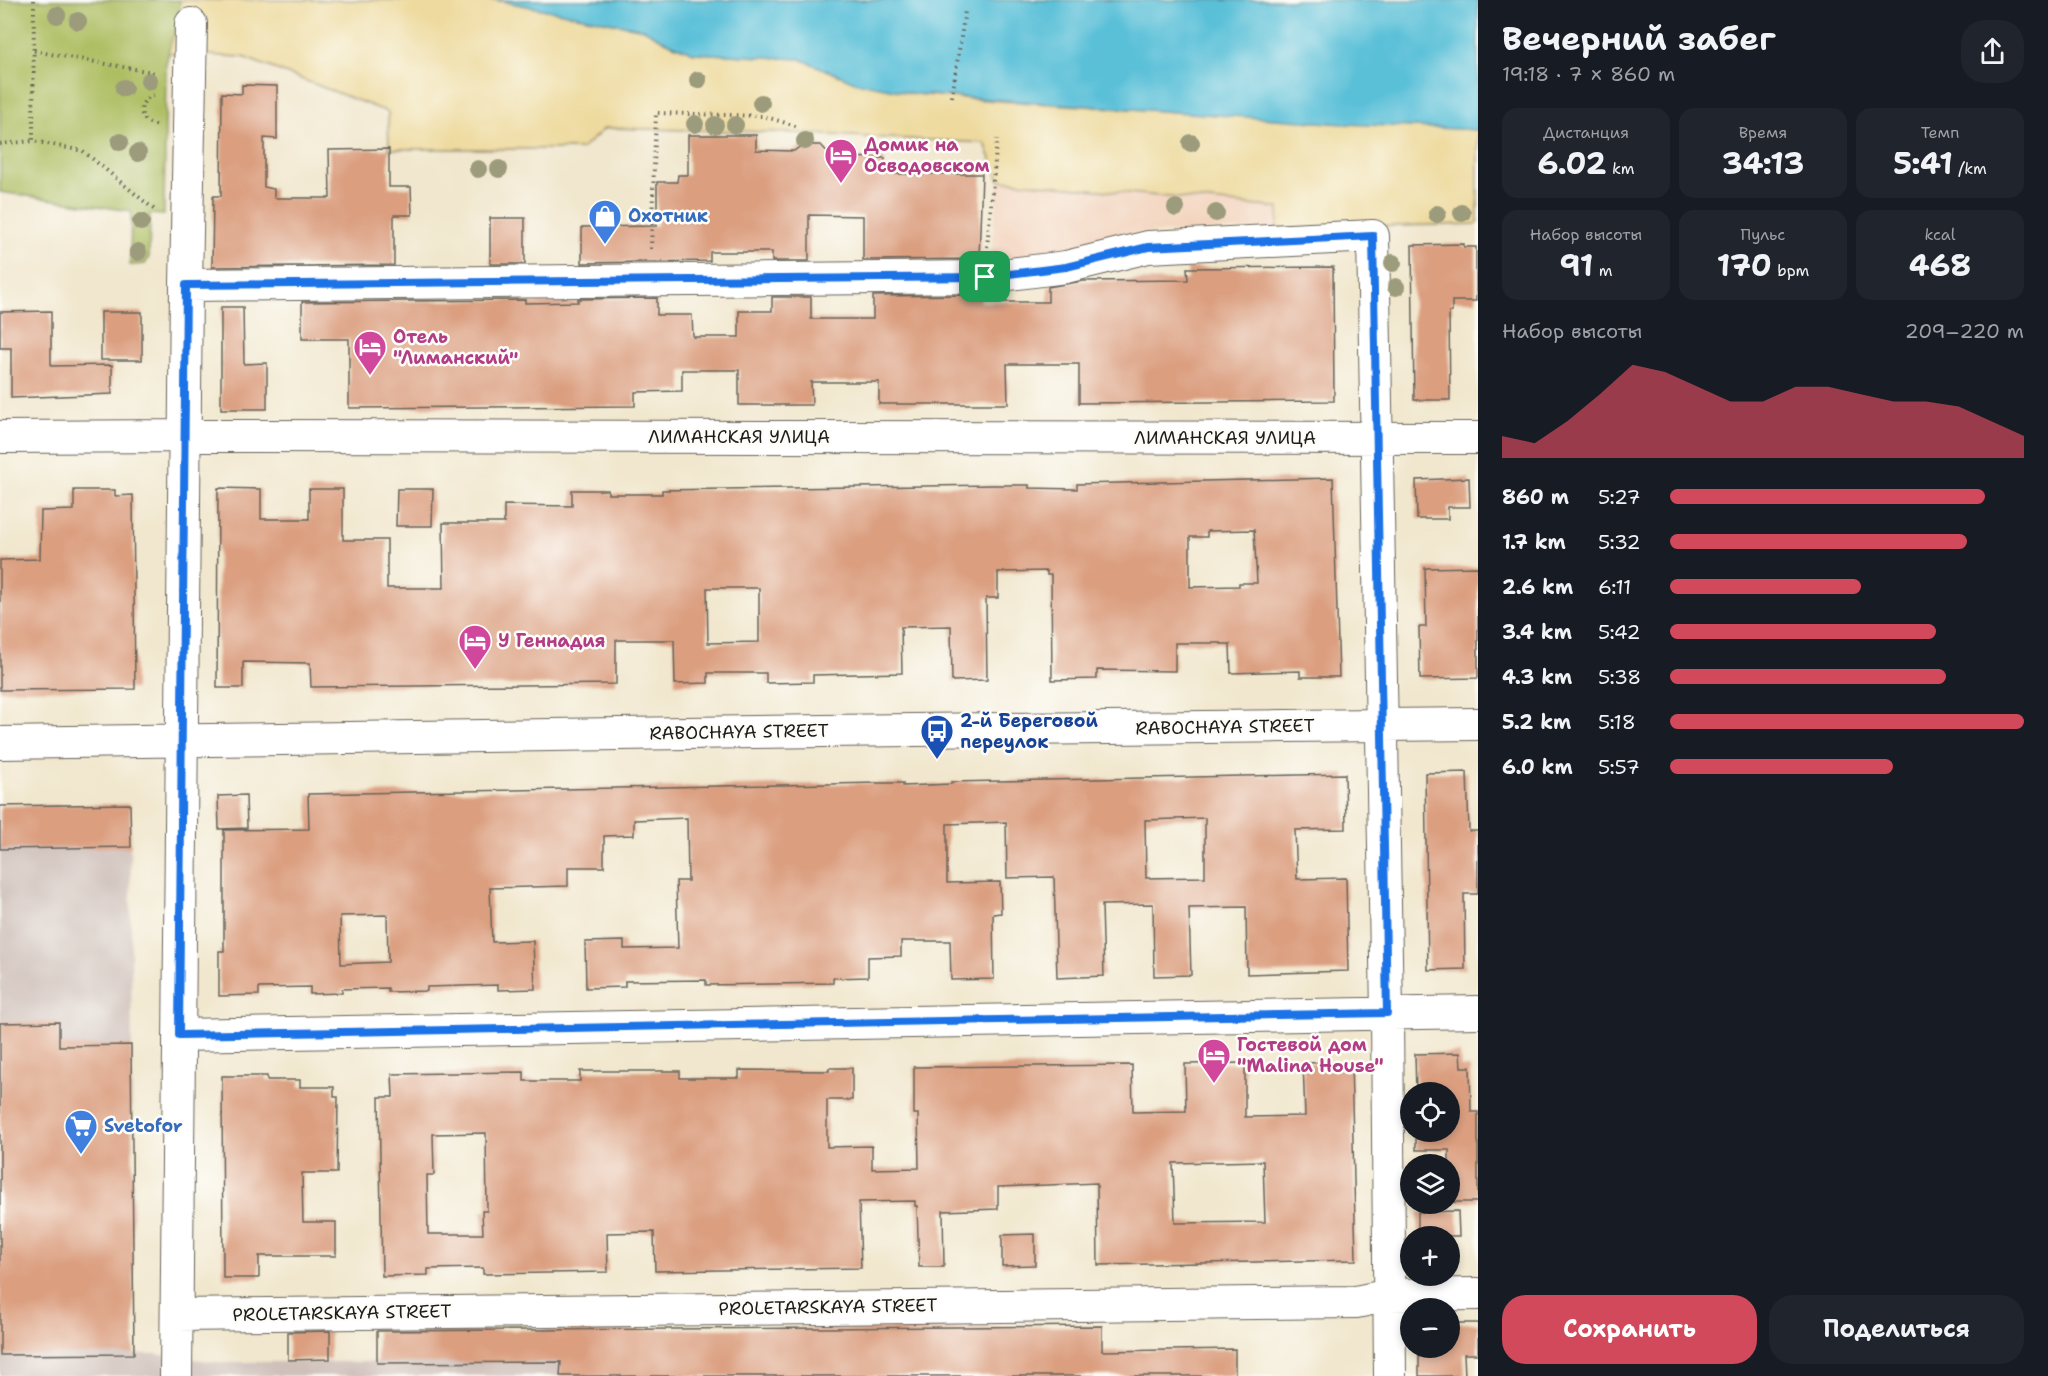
<!DOCTYPE html>
<html lang="ru">
<meta charset="utf-8">
<style>
:root{--surface:#171b24;--page:#20242c;--text:#f1f3f6;--muted:#9ea1a6;--accent:#d1495b}
body{margin:0;font-family:"Shantell Sans",sans-serif;background:var(--page);color:var(--text);height:100vh;display:flex;flex-direction:column;font-size:22px;white-space:nowrap}
*{box-sizing:border-box;margin:0}
p{font-size:20px;color:var(--muted)}
.icon{flex:none;width:33px;height:33px;fill:none;stroke:currentColor;stroke-width:2;stroke-linecap:round;stroke-linejoin:round}
.map{position:relative;flex:1;overflow:hidden}
.details{display:flex;flex-direction:column;background:var(--surface);width:570px}
.details>*{flex:none}
.controls{position:absolute;left:1400px;top:1082px;display:grid;gap:12px}
.controls a{display:grid;place-items:center;width:60px;height:60px;border-radius:50%;background:var(--surface);box-shadow:0 3px 9px #0003;font-size:30px}
.pin{position:absolute;display:grid;place-items:center;width:51px;height:51px;color:#fff;margin:-26px;border-radius:12px;box-shadow:0 3px 9px #0006}
.round{display:grid;place-items:center;flex:none;width:63px;height:63px;border-radius:24px;background:var(--page)}
.headline{display:flex;align-items:center;justify-content:space-between;height:102px;padding:0 24px}
h1{font-size:33px;font-weight:700;line-height:45px}
.stats{display:grid;grid-template-columns:repeat(3,1fr);gap:9px;height:102px;padding:6px 24px}
.stats div{display:grid;align-content:center;border-radius:15px;background:var(--page);text-align:center}
.stats b{font-size:30px;font-weight:700}
.stats small{font-size:16px;font-weight:400}
.stats p{font-size:16px}
.chart{height:168px;padding:12px 24px}
.chart p{display:flex;justify-content:space-between}
.chart svg{width:100%;height:108px;margin-top:6px;fill:var(--accent);opacity:.7}
.cta{display:flex;gap:12px;margin-top:auto;padding:12px 24px}
.cta a{flex:1;height:69px;border-radius:24px;background:var(--accent);color:#fff;font-size:24px;font-weight:700;line-height:69px;text-align:center}
.cta a+a{background:var(--page);color:var(--text)}
ul{padding:0 24px;list-style:none;font-size:20px}
li{display:grid;grid-template-columns:96px 72px 1fr;align-items:center;height:45px}
li i{height:15px;border-radius:8px;background:var(--accent)}
main{display:flex;flex:1;min-height:0}
.map>svg:first-child{display:block}
.built{fill:#f3d4be}
.industrial{fill:#cfc0ba}
.green{fill:#adbe62;stroke:#646d3f;stroke-width:1.5}
.sand{fill:#eeda9e;stroke:#857b5d;stroke-width:1.5}
.water{fill:#5ac0d8;stroke:#3b6e7a;stroke-width:1.5}
.building{fill:#db9f80;fill-rule:evenodd}
.lines{fill:none;stroke-linecap:round;stroke-linejoin:round}
.minor-casing{stroke:#67635a;stroke-width:34}
.path{stroke:#67635a;stroke-width:4;stroke-dasharray:1.5 4.5;stroke-linecap:butt}
.minor{stroke:#fff;stroke-width:32}
.tree{fill:#9c9b7c}
.route-casing{stroke:#fff;stroke-width:12}
.route{stroke:#1a73e8;stroke-width:8}
.labels{text-anchor:middle;stroke-width:5;stroke-linejoin:round;paint-order:stroke}
.hotel-label{font-size:18px;font-weight:bold;fill:#b23c85;stroke:#fdfcf7;text-anchor:start}
.shop-label{font-size:18px;font-weight:bold;fill:#366cbe;stroke:#fdfcf7;text-anchor:start}
.street-label{font-size:18px;fill:#1c1c1c;stroke:#fdfcf7}
.transit-label{font-size:18px;font-weight:bold;fill:#164399;stroke:#fdfcf7;text-anchor:start}
</style>
<main>
<div class="map">
<svg width="1478" height="1376" viewBox="0 0 1478 1376">
<rect width="100%" height="100%" fill="#fdfcf7"/>
<filter id="ink" filterUnits="userSpaceOnUse"><feTurbulence type="fractalNoise" baseFrequency=".0167" numOctaves="2"/><feDisplacementMap in="SourceGraphic" scale="12" xChannelSelector="R" yChannelSelector="G"/><feConvolveMatrix kernelMatrix="1 2 1 2 8 2 1 2 1" color-interpolation-filters="sRGB"/></filter>
<filter id="wash" filterUnits="userSpaceOnUse"><feTurbulence type="fractalNoise" baseFrequency=".008" numOctaves="4" result="noise"/><feDisplacementMap in="SourceGraphic" scale="24" xChannelSelector="R" yChannelSelector="G"/><feGaussianBlur stdDeviation="1.35" result="paint"/><feColorMatrix in="noise" values="0 0 0 0 0 0 0 0 0 0 0 0 0 0 0 0 0 1.4 0 .05"/><feComposite in="paint" operator="in"/></filter>
<g filter="url(#wash)">
<rect width="100%" height="100%" fill="#f1e7ce"/>
<path class="built" d="M999,180L1224,201L1280,208L1277,229L1137,233L1069,254L990,267Z"/>
<path class="industrial" d="M130,804L134,1354H155L216,1362H561L560,1376H0V806Z"/>
<path class="green" d="M0,0H180L179,17L166,63L164,215L150,214L149,257L145,264L130,265L131,211L0,192Z"/>
<path class="sand" d="M180,0H496L644,29L669,43L694,53L800,59L855,82L915,94L997,101L1478,130V224L1277,229L1279,208L999,180L985,143L773,132L605,128L582,149H389L388,112L243,57L168,53L179,17Z"/>
<path class="water" d="M496,0H1478V130L1345,124L915,94L855,82L800,59L694,53L669,43L644,29Z"/>
<g id="blocks">
<path class="building" d="M242,85L277,86V139L264,138V187L274,189V198H330L329,150L389,149V187H411L412,215H394V265L212,267L213,196H221L222,93L242,94Z
M688,135H756V150L794,151L802,145H821L832,157L885,158V174H982L979,259L863,260V216L809,215V261H772V252H710V261L582,263V227L657,226V182H677L678,175H688Z
M490,218H525V264H490Z
M1464,244V247H1476V301H1452V312H1449L1450,400H1414L1412,245Z
M1333,267L1334,401L1079,403V364H1007L1008,404H879V382H811L812,405H739V370H682V391L635,392V406L349,408V339H302V302L525,300V303L578,302V299L657,298V315H692L693,337H739V311H772V297H811V319H873V296L980,295L981,302H1048V287L1083,281L1188,280L1187,268Z
M221,307H243L244,364L267,363V409H221Z
M51,311V366L112,365V394L11,398V348H0V312Z
M101,312H142V360H101Z
M1333,478L1339,677H1300V671L1231,673L1230,644H1221V643H1175V671L1097,670V679L1052,680L1051,575H1047V571L998,572V598H986L987,680L952,681L951,626L901,627L902,673L813,675V682L766,683V673H708V683L675,684L674,640H616V684L311,687L310,663L243,662V688H217L218,488L261,489V519H309V489H343V540H387V588H444L443,523H504V505L572,506V490H608V494H662V490L994,485H1029V488L1077,489V484ZM1254,530L1257,583H1239V586L1190,587V537H1207V531ZM707,588H759V642L708,643Z
M1469,478L1470,507H1448V519H1417L1416,480Z
M397,489H433L432,526H396Z
M74,490H115V496L133,495L135,689L0,690V560L40,559L41,511L74,510Z
M1478,567V678L1420,679L1419,627H1426L1425,568Z
M1467,772L1469,831H1478V894H1464L1465,969L1428,970L1425,773Z
M1345,774L1346,829L1295,830L1297,879L1346,878L1348,971L1247,974L1246,907L1189,908L1191,975L1154,976L1153,904L1102,905L1104,976L1057,978L1054,877L1007,878L1006,822L947,824V883L1000,882L1001,913L993,914L994,979L951,980L950,941H901V956L868,957V977L833,978V983L706,985V980L625,981V987L586,988L585,942L624,941V949L678,948L676,881H688L687,818L634,820V835L604,836V867H568V886L490,888L492,942L533,941L535,989L498,990V985L427,987V991L388,992V988L342,989V993L310,994V987L259,988V995L219,996V951H224V830L309,829L308,794L879,783H903V786L951,784V782ZM1205,818V877L1146,878L1145,820ZM387,915L388,962L341,964L340,916Z
M246,795L247,828L219,829L218,796Z
M130,804L131,847L0,849V806Z
M59,1022V1046L131,1045L134,1354L0,1355V1023Z
M1460,1053L1461,1067H1470L1471,1112H1478V1202H1449V1150H1416V1131H1449V1092H1416L1415,1054Z
M1351,1062L1356,1260L1098,1265L1097,1183L998,1187V1209L943,1211L944,1267H919L917,1206H915V1201L859,1202L861,1268L655,1271L654,1232L607,1233L608,1272L483,1274V1268L428,1269V1275L382,1276L379,1097H393L392,1074L524,1072V1081H580V1071H680V1078H739V1070L829,1071V1068H852V1100H827V1147L872,1146V1169L919,1168L918,1114H914V1067L1132,1065L1133,1112L1186,1111L1185,1064L1245,1063V1117L1305,1116L1303,1063ZM486,1133L487,1211H482L483,1234H428L427,1175H434L433,1134ZM1263,1161L1265,1222L1175,1223L1173,1163Z
M222,1076H267V1080H300V1087H334V1097H338L337,1173H302L303,1222H336V1256H259V1278H223Z
M1458,1211L1459,1236H1418V1212Z
M1035,1234V1265L1002,1266V1235Z
M1449,1323H1478V1354H1464L1465,1376H1419V1347H1449Z
M1102,1326V1351L1235,1349V1376H560L561,1362L377,1363V1331Z
M330,1331V1359L288,1360V1332Z"/>
</g>
</g>
<g filter="url(#ink)">
<use href="#blocks" fill-opacity="0" stroke="#67635a" stroke-width="1.5"/>
<g class="lines">
<defs>
<path id="minor" d="M186,285L985,277L1066,267L1148,247L1373,236L1387,1013L1390,1376
M0,437L185,436L1478,438
M0,743L824,731L1478,724
M179,1035L1478,1012
M177,1315L1356,1302L1390,1295L1478,1294
M176,1376L186,285L191,24"/>
</defs>
<use href="#minor" class="minor-casing"/>
<path class="path" d="M34,0L33,141L83,151L156,211
M34,51L157,73
M952,97L965,11
M156,125C136,122 137,98 156,95
M0,144L33,141
M987,247L997,139
M651,249L656,113L763,116L799,127"/>
<use href="#minor" class="minor"/>
</g>
<g class="tree">
<circle cx="57" cy="15" r="9"/>
<circle cx="78" cy="21" r="9"/>
<circle cx="698" cy="80" r="9"/>
<circle cx="149" cy="81" r="9"/>
<circle cx="124" cy="88" r="9"/>
<circle cx="761" cy="103" r="9"/>
<circle cx="695" cy="124" r="9"/>
<circle cx="715" cy="125" r="9"/>
<circle cx="735" cy="125" r="9"/>
<circle cx="805" cy="141" r="9"/>
<circle cx="120" cy="142" r="9"/>
<circle cx="1191" cy="143" r="9"/>
<circle cx="138" cy="153" r="9"/>
<circle cx="478" cy="169" r="9"/>
<circle cx="499" cy="169" r="9"/>
<circle cx="1176" cy="208" r="9"/>
<circle cx="1216" cy="213" r="9"/>
<circle cx="1462" cy="213" r="9"/>
<circle cx="1437" cy="214" r="9"/>
<circle cx="141" cy="222" r="9"/>
<circle cx="138" cy="252" r="9"/>
<circle cx="1393" cy="263" r="9"/>
<circle cx="1396" cy="287" r="9"/>
</g>
</g>
<g class="lines" filter="url(#ink)">
<defs>
<path id="route" d="M1373,236L1387,1013L179,1035L186,285L985,277L1066,267L1148,247Z"/>
</defs>
<use href="#route" class="route-casing"/>
<use href="#route" class="route"/>
</g>
<defs>
<symbol id="hotel-pin" viewBox="-11 -11 22 30"><path d="M0 17L-7.5 6A9.5 9.5 0 1 1 7.5 6Z" fill="#d1479c" stroke="#fdfcf7"/><path d="M-6-4.5h1.5V1H6V5H4.5V3h-9V5H-6ZM-4 0a1.8 1.8 0 1 1 3.6 0ZM.5 0V-2.5h3Q6-2.5 6 0Z" fill="#fff"/></symbol>
<symbol id="shop-pin" viewBox="-11 -11 22 30"><path d="M0 17L-7.5 6A9.5 9.5 0 1 1 7.5 6Z" fill="#3f7fe0" stroke="#fdfcf7"/><path d="M-5-2.5h2.3a2.7 3.5 0 0 1 5.4 0H5L5.5 6h-11ZM-1.5-2.5h3a1.5 2.3 0 0 0-3 0Z" fill="#fff"/></symbol>
<symbol id="bus-pin" viewBox="-11 -11 22 30"><path d="M0 17L-7.5 6A9.5 9.5 0 1 1 7.5 6Z" fill="#1a4fb4" stroke="#fdfcf7"/><path d="M-5-6H5V4H4V6H2V4H-2V6H-4V4H-5ZM-3.5-4V0h7V-4ZM-3.5 1.2v1.5H-2V1.2ZM2 1.2v1.5H3.5V1.2Z" fill="#fff"/></symbol>
<symbol id="supermarket-pin" viewBox="-11 -11 22 30"><path d="M0 17L-7.5 6A9.5 9.5 0 1 1 7.5 6Z" fill="#3f7fe0" stroke="#fdfcf7"/><path d="M-6-5.5h2.5l.6 2H6L4.5 2H-2.5L-4.4-4H-6ZM-1.5 3.2a1.3 1.3 0 1 0 .1 0ZM3 3.2a1.3 1.3 0 1 0 .1 0Z" fill="#fff"/></symbol>
</defs>
<g fill-rule="evenodd">
<use href="#hotel-pin" x="822" y="136" width="38" height="52"/>
<use href="#shop-pin" x="586" y="197" width="38" height="52"/>
<use href="#hotel-pin" x="351" y="328" width="38" height="52"/>
<use href="#hotel-pin" x="456" y="622" width="38" height="52"/>
<use href="#bus-pin" x="918" y="712" width="38" height="52"/>
<use href="#hotel-pin" x="1195" y="1036" width="38" height="52"/>
<use href="#supermarket-pin" x="62" y="1107" width="38" height="52"/>
</g>
<g class="labels">
<g class="hotel-label">
<text x="864" y="151">Домик на<tspan x="864" dy="21">Осводовском</tspan></text>
<text x="393" y="343">Отель<tspan x="393" dy="21">"Лиманский"</tspan></text>
<text x="498" y="647">У Геннадия</text>
<text x="1237" y="1051">Гостевой дом<tspan x="1237" dy="21">"Malina House"</tspan></text>
</g>
<g class="shop-label">
<text x="628" y="222">Охотник</text>
<text x="104" y="1132">Svetofor</text>
</g>
<g class="street-label">
<text x="739" y="443">ЛИМАНСКАЯ УЛИЦА</text>
<text x="1225" y="444">ЛИМАНСКАЯ УЛИЦА</text>
<text transform="translate(1225 727) rotate(-1)" y="6">RABOCHAYA STREET</text>
<text transform="translate(739 732) rotate(-1)" y="6">RABOCHAYA STREET</text>
<text transform="translate(828 1307) rotate(-1)" y="6">PROLETARSKAYA STREET</text>
<text transform="translate(342 1313) rotate(-1)" y="6">PROLETARSKAYA STREET</text>
</g>
<g class="transit-label">
<text x="960" y="727">2-й Береговой<tspan x="960" dy="21">переулок</tspan></text>
</g>
</g>
</svg>
<div class="controls">
<a><svg class="icon" aria-label="locate" viewBox="0 0 24 24"><circle cx="12" cy="12" r="6"/><path d="M12 2v4M12 18v4M2 12h4M18 12h4"/></svg></a>
<a><svg class="icon" aria-label="layers" viewBox="0 0 24 24"><path d="M12 4l9 5-9 5-9-5zM3 14l9 5 9-5"/></svg></a>
<a>+</a>
<a>−</a>
</div>
<div class="pin" style="left:985px;top:277px;background:#1e9e55"><svg class="icon" aria-label="arrive" viewBox="0 0 24 24"><path d="M6 21V4h12l-3 4 3 4H6"/></svg></div>
</div>
<section class="details">
<div class="headline"><div><h1>Вечерний забег</h1><p>19:18 · 7 × 860 m</p></div><a class="round"><svg class="icon" aria-label="share" viewBox="0 0 24 24"><path d="M12 15V3M7 8l5-5 5 5M5 13v7h14v-7"/></svg></a></div>
<div class="stats">
<div><p>Дистанция</p><b>6.02<small> km</small></b></div>
<div><p>Время</p><b>34:13</b></div>
<div><p>Темп</p><b>5:41<small> /km</small></b></div>
</div>
<div class="stats">
<div><p>Набор высоты</p><b>91<small> m</small></b></div>
<div><p>Пульс</p><b>170<small> bpm</small></b></div>
<div><p>kcal</p><b>468</b></div>
</div>
<div class="chart"><p><span>Набор высоты</span>209–220 m</p>
<svg viewBox="0 0 160 44" preserveAspectRatio="none"><path d="M0 44V35L10 38L20 29L30 18L40 6L50 9L60 15L70 21L80 21L90 15L100 15L110 18L120 21L130 21L140 23L150 29L160 35V44z"/></svg>
</div>
<ul>
<li><b>860 m</b>5:27<i style="width:89%"></i></li>
<li><b>1.7 km</b>5:32<i style="width:84%"></i></li>
<li><b>2.6 km</b>6:11<i style="width:54%"></i></li>
<li><b>3.4 km</b>5:42<i style="width:75%"></i></li>
<li><b>4.3 km</b>5:38<i style="width:78%"></i></li>
<li><b>5.2 km</b>5:18<i style="width:100%"></i></li>
<li><b>6.0 km</b>5:57<i style="width:63%"></i></li>
</ul>
<div class="cta"><a>Сохранить</a><a>Поделиться</a></div>
</section>
</main>
